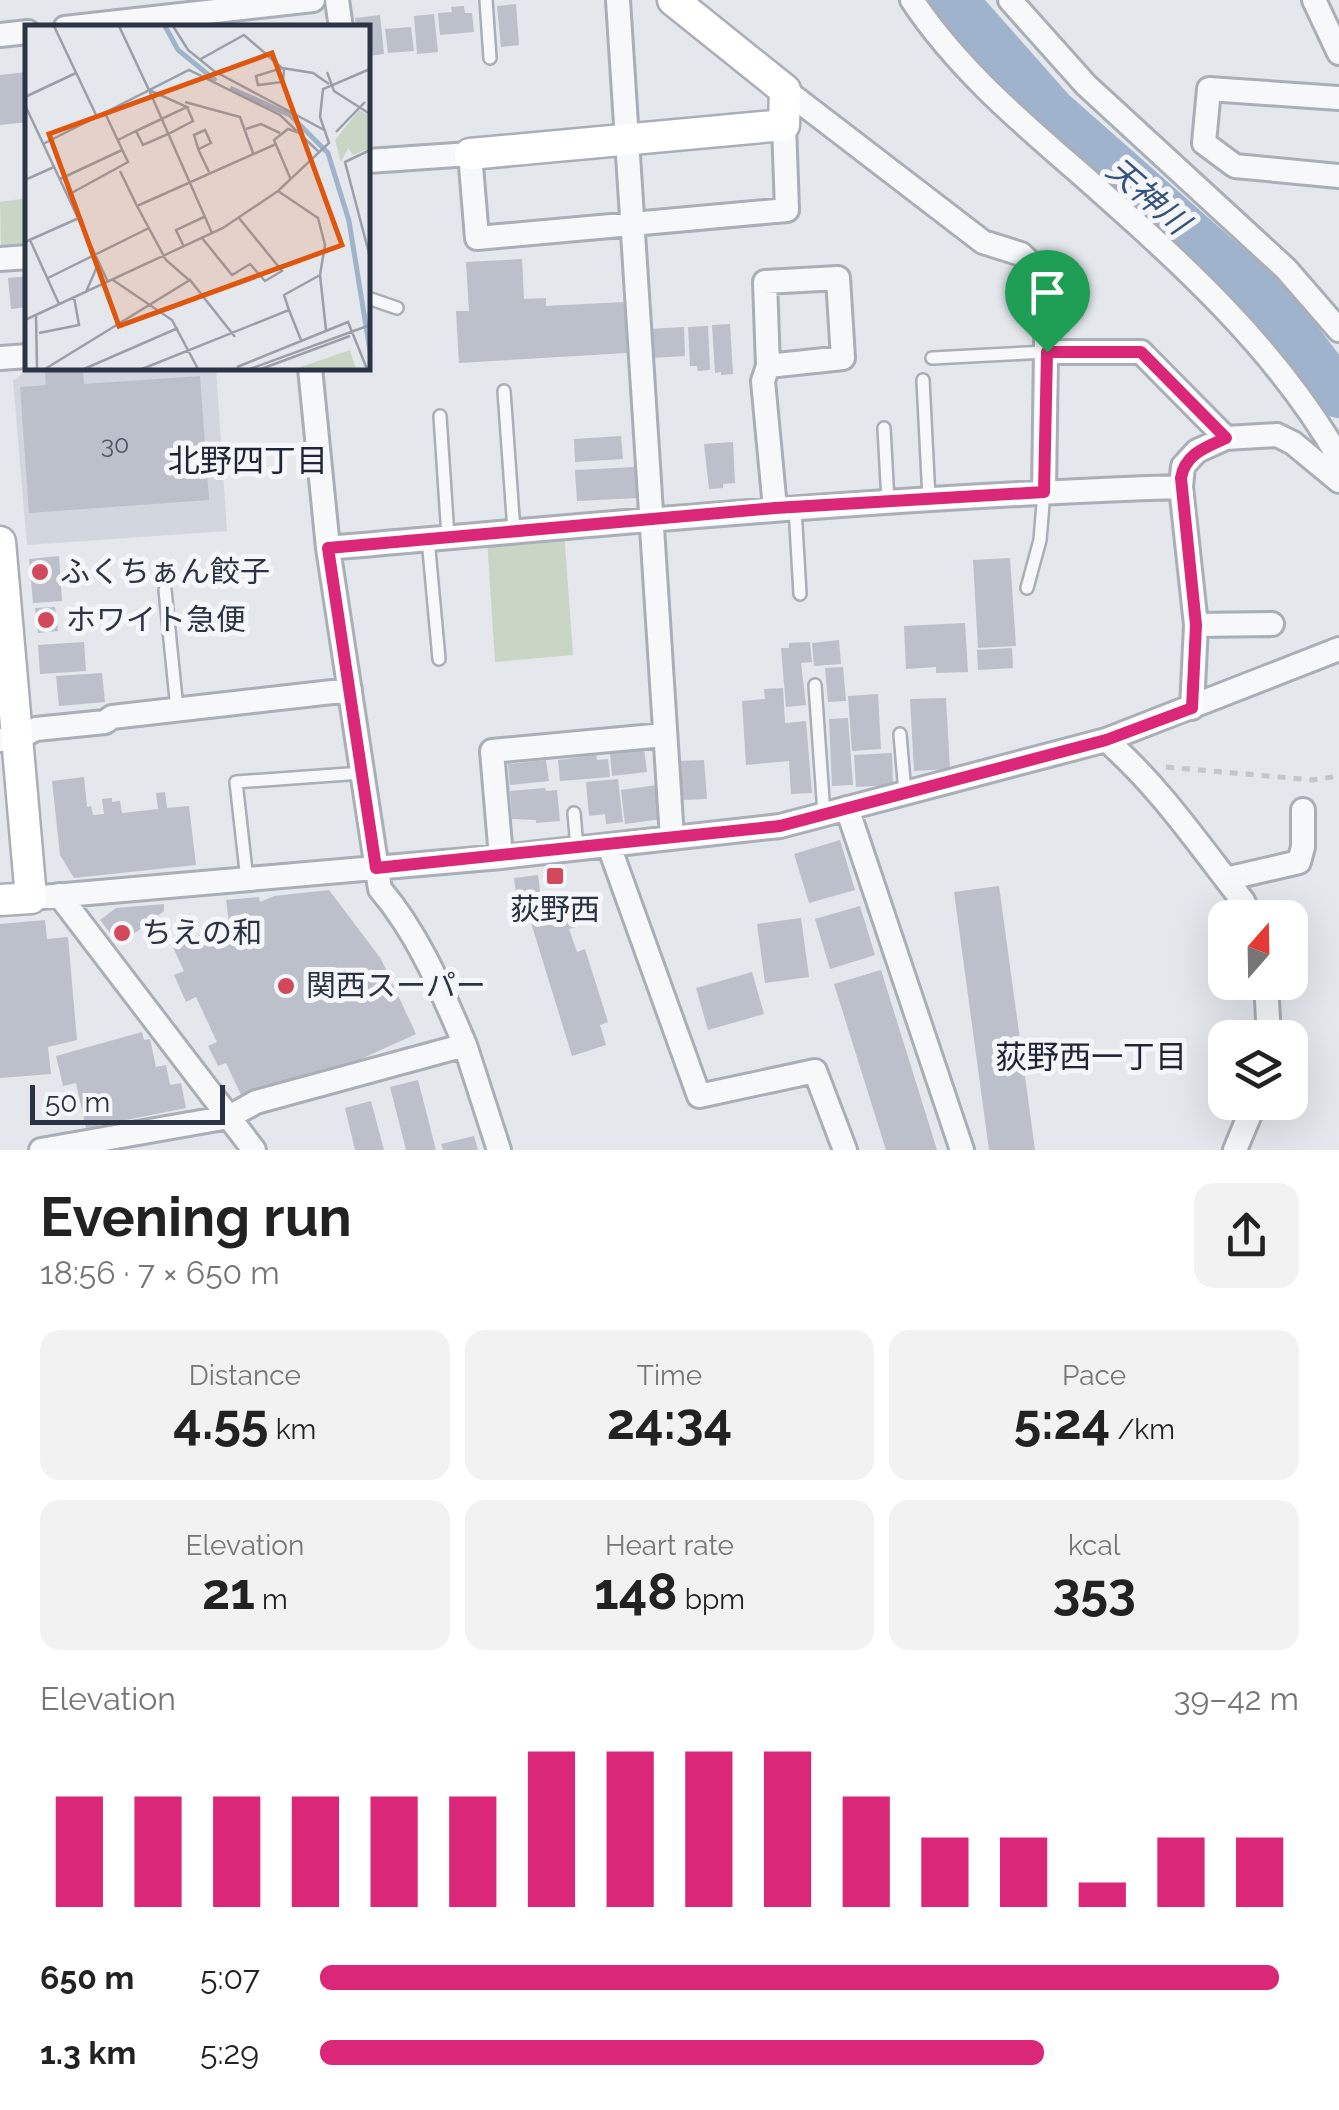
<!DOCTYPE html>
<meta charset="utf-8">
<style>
:root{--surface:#fff;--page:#f2f2f2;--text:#222;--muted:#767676;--accent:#db2777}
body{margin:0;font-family:Raleway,"Noto Sans JP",sans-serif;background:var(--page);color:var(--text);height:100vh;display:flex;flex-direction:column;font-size:38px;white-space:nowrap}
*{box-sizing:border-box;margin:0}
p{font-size:32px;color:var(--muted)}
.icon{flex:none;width:55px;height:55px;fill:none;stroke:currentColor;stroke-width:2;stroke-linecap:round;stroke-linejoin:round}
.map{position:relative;height:1150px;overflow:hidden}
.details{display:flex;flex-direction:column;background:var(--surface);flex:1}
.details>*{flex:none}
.needle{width:65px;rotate:20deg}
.tools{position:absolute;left:1208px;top:900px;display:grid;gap:20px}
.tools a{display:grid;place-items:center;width:100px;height:100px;border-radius:20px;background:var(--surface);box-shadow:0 10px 40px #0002;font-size:50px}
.scale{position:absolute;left:30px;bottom:25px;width:195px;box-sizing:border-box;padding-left:10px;border:5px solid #2b3445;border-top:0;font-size:28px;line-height:35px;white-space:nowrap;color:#2b3445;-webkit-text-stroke:8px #f4f6f9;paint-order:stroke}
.pin{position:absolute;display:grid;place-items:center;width:85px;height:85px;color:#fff;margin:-102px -42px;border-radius:50% 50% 50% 0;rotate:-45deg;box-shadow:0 0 10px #0007}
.pin .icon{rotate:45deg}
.round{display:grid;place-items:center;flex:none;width:105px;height:105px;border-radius:20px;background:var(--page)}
.overview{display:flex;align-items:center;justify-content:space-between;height:170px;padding:0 40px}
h1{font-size:55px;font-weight:700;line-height:75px}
.metrics{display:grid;grid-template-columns:repeat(3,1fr);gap:15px;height:170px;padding:10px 40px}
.metrics div{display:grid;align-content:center;border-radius:20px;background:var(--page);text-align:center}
.metrics b{font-size:50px;font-weight:700}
.metrics small{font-size:28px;font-weight:400}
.metrics p{font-size:28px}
.chart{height:280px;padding:20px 40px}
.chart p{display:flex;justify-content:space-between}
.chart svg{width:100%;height:180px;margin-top:10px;stroke:var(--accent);stroke-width:6}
ul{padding:0 40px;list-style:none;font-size:32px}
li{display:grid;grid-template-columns:160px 120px 1fr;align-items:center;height:75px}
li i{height:25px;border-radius:12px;background:var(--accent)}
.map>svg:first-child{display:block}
.built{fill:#d2d6de}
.green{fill:#c9d6c5}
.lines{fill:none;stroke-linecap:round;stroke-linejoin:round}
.river{stroke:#9fb4cc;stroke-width:48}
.building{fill:#bbc0ca}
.lane-casing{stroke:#a9aeb7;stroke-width:16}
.street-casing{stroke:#a9aeb7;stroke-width:28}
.secondary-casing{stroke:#a9aeb7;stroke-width:35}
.path{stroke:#c2c5cb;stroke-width:5;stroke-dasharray:8 8;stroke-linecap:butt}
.lane{stroke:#f7f8fa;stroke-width:11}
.street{stroke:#f7f8fa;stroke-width:22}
.secondary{stroke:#fff;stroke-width:30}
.route-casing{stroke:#fff;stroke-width:20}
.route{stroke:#db2777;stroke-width:12}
.poi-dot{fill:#d1495b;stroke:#f4f6f9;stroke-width:4}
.labels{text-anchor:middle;stroke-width:10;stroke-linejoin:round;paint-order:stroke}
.number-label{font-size:25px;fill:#4f5766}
.poi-label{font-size:30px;fill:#2b3445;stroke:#f4f6f9;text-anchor:start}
.water-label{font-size:32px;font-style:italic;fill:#34527a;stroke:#f4f6f9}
.neighbourhood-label{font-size:32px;fill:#1d2536;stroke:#f4f6f9}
.inset-river{fill:none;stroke:#9fb4cc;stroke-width:5}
.inset-road{fill:none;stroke:#9a9fa9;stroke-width:2.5}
.view{fill:#df570f;fill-opacity:0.15;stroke:#df570f;stroke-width:5}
.inset-edge{fill:none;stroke:#2b3445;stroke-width:5}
</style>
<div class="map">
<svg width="1339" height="1150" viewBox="0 0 1339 1150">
<rect width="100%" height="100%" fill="#e4e7ec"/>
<path class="built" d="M30,368H216L227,531L27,545L13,381Z"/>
<path class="green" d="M27,198V247L1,250L0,202Z
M564,532L573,655L495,662L487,539Z"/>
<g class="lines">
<path class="river" d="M953,0L1051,111L1271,305L1339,394"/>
</g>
<path class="building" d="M516,4L519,45L501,47L497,6Z
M464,6L465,13H472L474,32L440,35L438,13L452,12L451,7Z
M434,14L438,52L417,54L414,16Z
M380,15L384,54L368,56V28H356L355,18Z
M411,27L414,51L388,53L385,29Z
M28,72V122L0,125V75Z
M522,259L524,299L546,298V306L624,302L627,353L459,363L456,311H469L466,262Z
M28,276V307L11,309L8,278Z
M730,324L733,374L721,375V372L715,373L712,325Z
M708,326L710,370L698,371L697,366H690L688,327Z
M684,327L685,356L650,358L648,329Z
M73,368H83L84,384L200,376L209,500L29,513L20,387L46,385L45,370Z
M621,436L623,459L575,462L574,439Z
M733,442L735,483L723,484V488L709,489L704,444Z
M635,467L637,498L577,501L575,470Z
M59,556L62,601L33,603L29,559Z
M1010,558L1016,646L978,648L973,560Z
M55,607L58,631L38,633L35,608Z
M965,623L968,672L936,673V667L906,669L904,626Z
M839,640L841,664L814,666L812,643Z
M84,642L86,671L40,674L38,645Z
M810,642L812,662L801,663L806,705L786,707L781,648H789V643Z
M1012,648L1013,668L978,670L977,650Z
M843,667L846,701L828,702L825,668Z
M102,673L105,702L59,706L56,676Z
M783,688L785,723L806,721L812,793L791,794L789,761L746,765L742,701L765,699L764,689Z
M878,694L881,749L852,751L848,696Z
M946,698L950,769L914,771L910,699Z
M848,718L853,785L832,786L829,719Z
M644,749L647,772L612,776L610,753Z
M892,753L893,785L856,787L854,755Z
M596,755L597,760L608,759L610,777L560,781L558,760Z
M546,760L549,781L510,785L508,764Z
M704,760L707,799L681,800L678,761Z
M84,777L87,807L91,806L93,815L104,814L102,799L112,798V802L120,801L122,813L158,809L156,793L165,792L167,808L189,806L196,865L74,878L60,855L52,781Z
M618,779L623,822L606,824L605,814L589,816L586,782Z
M657,785L661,819L625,824L621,790Z
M545,788L546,791L557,790L560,821L536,823V820L512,819L510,791Z
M840,840L855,890L809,903L794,854Z
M538,875L541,898L517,902L514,878Z
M999,886L1035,1150H989L954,892Z
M329,890L381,959L416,1034L330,1073L242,1097L226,1063L218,1066L208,1046L217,1042L196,997L186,1002L174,975L184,971L173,947L229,922L226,900L259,897L260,902L274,896Z
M570,900L579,926L569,929L577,952L585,949L608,1022L600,1025L606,1045L572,1056L528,913Z
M164,904V911L119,945L100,920L116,908Z
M860,906L875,955L830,969L815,919Z
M801,918L809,977L765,983L757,924Z
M45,920L47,939L68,937L77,1040L48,1047L51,1074L0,1078V924Z
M881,970L937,1150H886L834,984Z
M752,972L764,1014L708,1030L696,988Z
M142,1032L144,1040L150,1039L156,1067L166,1065L170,1085L181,1083L186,1108L86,1128L76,1083L63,1086L56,1056Z
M418,1080L436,1150H406L390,1087Z
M371,1101L384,1150H355L345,1108Z
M474,1136L478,1150H443L441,1144Z"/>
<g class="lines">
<defs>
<path id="lane" d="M486,0L490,58
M368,298L397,308
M932,358L1047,352
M923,380L929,499
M504,391L514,531
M440,416L448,537
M884,428L888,502
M795,508L800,594
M428,539L439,659
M1027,588L1040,540L1044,492
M165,590L177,709
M815,685L824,814
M900,734L905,793
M574,813L577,848
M247,880L236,782L362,773"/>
<path id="street" d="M337,0L341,28
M618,0L672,838
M912,0C957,68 1021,122 1082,175C1178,260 1275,346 1339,458
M1010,0L1086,85L1286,269L1339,330
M1314,0L1339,53
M65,28L313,0
M0,35L28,32
M785,90L983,242L1021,254L1047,279L1044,492
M1339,98L1209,89L1204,143L1235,166L1339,176
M368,161L470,154L477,238L787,210L784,125
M0,259L28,257
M1047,352H1141L1226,438
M0,358L28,356
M768,366L843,358L838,278L765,282L768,366L763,381L775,508
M310,368L328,548C612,523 896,496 1181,487
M328,548L380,889C419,935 441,989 465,1045
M1196,625L1272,624
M1192,708L1196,625L1181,487L1183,466L1197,451L1226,438L1277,435L1293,443L1339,481
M0,740L16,739L36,729L105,722L112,717L350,690
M1106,740C1159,786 1199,845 1243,901L1251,918
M847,808L962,1150
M609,846L699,1096L815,1071L845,1150
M501,857L492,751L664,735
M1226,879L1299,862L1303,847V810
M59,895L254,1150
M31,898L501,857L780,826L1106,740L1339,649
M1266,982L1269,1038
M41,1150L229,1117L256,1102L465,1045L499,1150
M1235,1150L1255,1102"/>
<path id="secondary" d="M470,154L784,125L785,90L673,0
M0,542L31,898L0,900"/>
</defs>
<use href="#lane" class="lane-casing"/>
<use href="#street" class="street-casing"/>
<use href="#secondary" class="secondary-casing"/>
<path class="path" d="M1166,767L1313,780L1339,776"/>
<use href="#lane" class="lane"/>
<use href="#street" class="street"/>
<use href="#secondary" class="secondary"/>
</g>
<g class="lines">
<defs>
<path id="route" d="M1047,352H1141L1226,438C1206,447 1185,454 1181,478L1196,625L1192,708L1106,740L780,826L376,868L328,548L775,508L1044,492Z"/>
</defs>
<use href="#route" class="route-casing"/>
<use href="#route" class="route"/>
</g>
<g class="poi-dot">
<circle cx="40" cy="572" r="10"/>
<circle cx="46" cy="620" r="10"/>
<rect x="545" y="866" width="20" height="20" rx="5"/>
<circle cx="122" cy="933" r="10"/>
<circle cx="286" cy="986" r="10"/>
</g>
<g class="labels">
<g class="number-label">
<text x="115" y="453">30</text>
</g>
<g class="poi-label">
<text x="60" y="582">ふくちぁん餃子</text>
<text x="66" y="630">ホワイト急便</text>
<text x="555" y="920" text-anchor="middle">荻野西</text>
<text x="142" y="943">ちえの和</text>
<text x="306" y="996">関西スーパー</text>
</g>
<g class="water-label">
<text transform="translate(1148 196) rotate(41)" y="11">天神川</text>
</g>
<g class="neighbourhood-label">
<text x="248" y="472">北野四丁目</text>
<text x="1091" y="1068">荻野西一丁目</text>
</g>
</g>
<g transform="translate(25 25)">
<rect width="345" height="345" fill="#e4e7ec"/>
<path d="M334,85L345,91V123L328,130L323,123L316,137L310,115ZM325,325L331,344H270Z" fill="#c9d6c5"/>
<path class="inset-river" d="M140,1L153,25L191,56M205,63L265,90L303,128L324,196L345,326"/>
<path class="inset-road" d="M29,1L72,92M94,1L124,65L162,82L111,106M148,1L163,25L189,46L301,106M174,35L219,10L257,43L288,48L304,59M257,43L231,51L233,60L258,57L259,44M302,47L309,66L345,89M124,65L187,208M0,72L51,48M160,77L215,92L228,128M0,80L83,257M221,104L236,99L255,108M311,107L340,77M93,115L111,106L118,120L143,109L168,96L162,82M18,119L164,45L255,90L295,128M174,124L186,118L180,105L169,110L174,126L184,147M345,125L320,137L345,232M95,146L112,181L251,119M35,154L97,125M0,155L29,142M266,155L249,115L263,104L278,109M43,170L103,137L80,88M112,181L141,235L164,255M177,213L207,250L225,239L240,256L257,246L214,193M5,215L34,279M0,217L54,193M159,222L151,205L179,192M295,250L301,305M23,253L124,203M88,255L147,295L173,344M61,267L74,237M264,285L276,315M11,290L12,344M0,295L198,203L253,166L304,118L295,92L298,64L345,44M14,308L54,300L49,272M212,342L323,297L342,344M20,344L165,255L210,312M59,344L153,303M117,344L264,285L259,270L295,250L300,220L293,193L253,166M225,344L345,300M236,344L325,311"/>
<path class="view" d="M247,28L317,220L94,301L24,109Z"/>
<rect width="345" height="345" class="inset-edge"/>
</g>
</svg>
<div class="tools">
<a><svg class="needle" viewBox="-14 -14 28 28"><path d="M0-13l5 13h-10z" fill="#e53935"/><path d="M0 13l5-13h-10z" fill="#767676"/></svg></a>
<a><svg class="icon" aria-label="layers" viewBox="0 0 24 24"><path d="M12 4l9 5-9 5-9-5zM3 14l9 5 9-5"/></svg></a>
</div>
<div class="scale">50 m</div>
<div class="pin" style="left:1047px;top:352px;background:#1e9e55"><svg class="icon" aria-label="arrive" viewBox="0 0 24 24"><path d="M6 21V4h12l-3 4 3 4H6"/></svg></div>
</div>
<section class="details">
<div class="overview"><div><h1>Evening run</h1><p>18:56 · 7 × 650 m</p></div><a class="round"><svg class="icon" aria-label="share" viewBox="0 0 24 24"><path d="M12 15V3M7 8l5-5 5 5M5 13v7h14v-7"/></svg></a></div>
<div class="metrics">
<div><p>Distance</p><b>4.55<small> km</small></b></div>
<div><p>Time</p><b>24:34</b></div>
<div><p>Pace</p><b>5:24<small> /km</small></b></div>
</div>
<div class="metrics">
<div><p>Elevation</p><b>21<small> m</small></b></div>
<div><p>Heart rate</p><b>148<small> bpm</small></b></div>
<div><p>kcal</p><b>353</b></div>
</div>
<div class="chart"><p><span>Elevation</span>39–42 m</p>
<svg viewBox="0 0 160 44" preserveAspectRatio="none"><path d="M5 44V17M15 44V17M25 44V17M35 44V17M45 44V17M55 44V17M65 44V6M75 44V6M85 44V6M95 44V6M105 44V17M115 44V27M125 44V27M135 44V38M145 44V27M155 44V27"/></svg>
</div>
<ul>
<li><b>650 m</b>5:07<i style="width:98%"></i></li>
<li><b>1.3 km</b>5:29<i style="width:74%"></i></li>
</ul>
</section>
